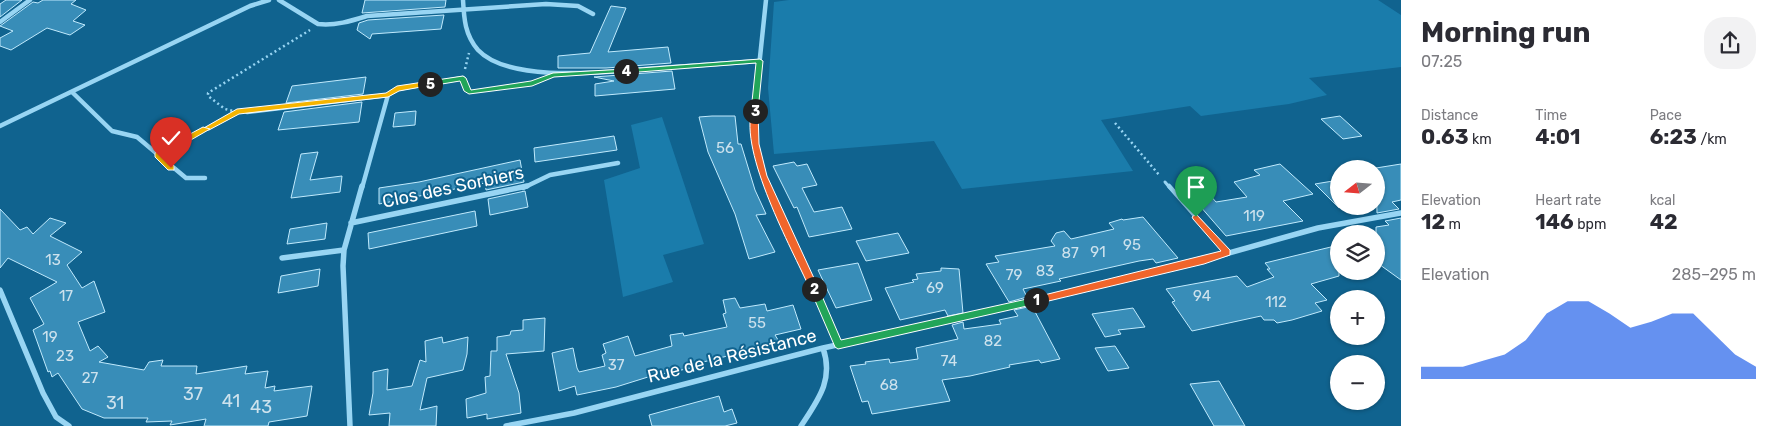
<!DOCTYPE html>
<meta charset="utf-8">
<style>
:root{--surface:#fff;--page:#f2f2f3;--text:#2b2b33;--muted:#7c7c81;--accent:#2563eb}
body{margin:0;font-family:Rubik,sans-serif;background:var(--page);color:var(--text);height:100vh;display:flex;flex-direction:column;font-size:19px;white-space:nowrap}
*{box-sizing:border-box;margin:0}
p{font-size:16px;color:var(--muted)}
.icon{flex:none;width:28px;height:28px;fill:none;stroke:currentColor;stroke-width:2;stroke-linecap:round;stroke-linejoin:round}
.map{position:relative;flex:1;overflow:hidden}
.side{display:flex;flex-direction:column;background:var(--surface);width:375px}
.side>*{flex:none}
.needle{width:32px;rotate:253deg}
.fabs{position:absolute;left:1330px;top:160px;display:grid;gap:10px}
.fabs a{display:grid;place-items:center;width:55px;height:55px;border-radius:50%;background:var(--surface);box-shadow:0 1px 4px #0004;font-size:25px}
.pin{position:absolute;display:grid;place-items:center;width:42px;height:42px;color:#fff;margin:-51px -21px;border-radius:50% 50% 50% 0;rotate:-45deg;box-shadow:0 0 5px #0007}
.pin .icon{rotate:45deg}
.km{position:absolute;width:25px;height:25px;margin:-12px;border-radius:50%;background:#222;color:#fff;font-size:14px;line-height:25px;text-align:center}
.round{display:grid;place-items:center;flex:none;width:52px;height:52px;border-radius:20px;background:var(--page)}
.head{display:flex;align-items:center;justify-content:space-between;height:85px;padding:0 20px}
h1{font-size:28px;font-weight:700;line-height:38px}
.stats{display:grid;grid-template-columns:repeat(3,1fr);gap:8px;height:85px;padding:5px 20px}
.stats div{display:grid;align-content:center}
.stats b{font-size:21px;font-weight:700}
.stats small{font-size:14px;font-weight:400}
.stats p{font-size:14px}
.chart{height:140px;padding:10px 20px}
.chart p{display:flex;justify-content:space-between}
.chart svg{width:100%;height:90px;margin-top:5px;fill:var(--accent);opacity:.7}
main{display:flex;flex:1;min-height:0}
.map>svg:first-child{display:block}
.green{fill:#1a7cab}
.building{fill:#388db8;stroke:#c0eafd}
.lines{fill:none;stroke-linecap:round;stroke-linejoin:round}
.path{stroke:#98d5f3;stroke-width:2.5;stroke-dasharray:2 3;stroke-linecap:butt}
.lane-far1{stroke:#98d5f3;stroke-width:3}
.lane{stroke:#98d5f3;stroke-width:4.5}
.street-far1{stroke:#98d5f3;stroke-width:4.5}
.street{stroke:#98d5f3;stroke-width:5.5}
.split-1{fill:#f0652b;stroke:#fff}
.split-2{fill:#22a559;stroke:#fff}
.split-3{fill:#f0652b;stroke:#fff}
.split-4{fill:#22a559;stroke:#fff}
.split-5{fill:#22a559;stroke:#fff}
.split-6{fill:#f5b400;stroke:#fff}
.split-7{fill:#f5b400;stroke:#fff}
.labels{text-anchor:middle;stroke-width:4;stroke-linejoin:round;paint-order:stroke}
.number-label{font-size:15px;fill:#cde2ed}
.street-label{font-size:18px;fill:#fff;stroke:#10638f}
.near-number-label{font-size:18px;fill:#cde2ed}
</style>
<main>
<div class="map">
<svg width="1401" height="426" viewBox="0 0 1401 426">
<rect width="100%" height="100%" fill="#10638f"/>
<path class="green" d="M789,0H1378L1401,15V67L1309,78L1327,95L1289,104L1201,116L1190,106L1101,120L1133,171L962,189L934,141L774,154L768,88L774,2Z
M662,117L704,244L663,255L673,282L623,297L604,180L640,168L631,125Z"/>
<path class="building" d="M6,0H22L0,17V4Z
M43,0H76L71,4L86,10L73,21L85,25L70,35L47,28L11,50L0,46V38L13,31L0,26L33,2L38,3Z
M365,0H446L445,7L362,13Z
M611,6L626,8L608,52L668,47L671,63L606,68H558V56L590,53Z
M444,15L441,29L372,34L370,39L357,30L359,23L368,20Z
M672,71L675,89L595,96V84L614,81L594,77Z
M366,77L363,94L286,103L292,86Z
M362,102L359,122L278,130L284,112Z
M416,111L415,125L393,127L395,113Z
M712,116H735L738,144H741L755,190L766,214L756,215L775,252L749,259L735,214L708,152L699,117Z
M1340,116L1362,136L1343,139L1321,119Z
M614,136L617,150L535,162L534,148Z
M318,152L310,180L342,176L340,192L291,198L301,154Z
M520,160L524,182L486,190L485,183L379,204V188L419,182Z
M794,162L797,166L807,164L817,185L802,188L814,212L842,207L852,229L809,237L797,207L794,208L773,166Z
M1280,164L1313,194L1283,201L1303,221L1226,236L1180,183L1197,180L1216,202L1247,197L1234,182L1260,175L1254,170Z
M1401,164V200L1392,202L1399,209L1377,213L1376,168Z
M1339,180V208L1315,184Z
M525,191L528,207L490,215L488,199Z
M0,209L20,230L27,227L33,234L50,218L66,223L50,236L82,252L67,265L82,288L94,281L105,312L78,322L90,351L98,346L108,357L99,362L144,370L149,362L163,360L161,366H197L196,374L247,366L245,374L268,371L265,388L275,386L274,391L312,386L307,416L269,422L268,426H204L206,419L170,425L172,421L146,422L148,418H104L82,409L58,373L52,377L50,371L48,372L33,330L44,324L30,298L57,282L8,258L0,268Z
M475,211L477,226L369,249L368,233Z
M1143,217L1178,258L1156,263L1153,259L1139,261L1059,279L1061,281L1023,289L1027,297L1009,302L986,264L999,262L995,256L1055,246L1051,241L1056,233L1064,231L1071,239L1114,229L1109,223L1122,219L1123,220Z
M1401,218V280L1376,262V227L1389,225L1385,221Z
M327,223L325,239L287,244L290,229Z
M898,233L909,253L866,261L856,241Z
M1339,245V276L1311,284L1327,300L1315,303L1322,311L1292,320L1277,323L1274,320H1264L1261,316L1192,331L1172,302L1175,301L1166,289L1237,276L1247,287L1274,277L1267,269H1270L1265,263Z
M858,263L872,300L836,308L818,270Z
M941,268L959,269L963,313L948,316L945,310L900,320L885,288L914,282L912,280L918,279L916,274L941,271Z
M320,269L318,286L278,293L281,276Z
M735,298L740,308L765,304L767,311L793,305L801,329L775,335L780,343L691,365V368L648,377L616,387L577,395L575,386L559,391L552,353L573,348L577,368L579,372L605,366L602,355L606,353L603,344L628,336L635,356L672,346L670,335L683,333L684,336L727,327L723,314L726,313L723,300Z
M1032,306L1060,359L1041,363L1039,360L1009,365L1010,367L970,376L942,380L950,401L872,414L868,401L862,402L850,366L866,364L865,362L889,359L890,363L918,359L916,348L958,339L952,325L963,322L964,329L1001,324L999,320L1018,316L1014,310Z
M1133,308L1145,327L1118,330L1121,334L1105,337L1092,314Z
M545,318L544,351L506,354L519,393L521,413L487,419V414L467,418L466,399L486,393L485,377L490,376L491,351H497V337L510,335L511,331L523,330V320Z
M442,337L443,343L468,337L467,354L463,370L427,378L420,410L437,406L436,426H389L390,413L369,415L373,393V372L388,369L387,390L412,386L420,360L426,362L425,341Z
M1115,346L1129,368L1108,371L1095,348Z
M1219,381L1245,426H1214L1190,384Z
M719,396L724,412L732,409L737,423L725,426H652L649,415Z"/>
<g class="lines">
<path class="path" d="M465,69L469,53
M465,87L469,92L535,82
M237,112L225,109L208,96V93L310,30
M1115,123L1160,176
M167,150L236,112"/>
<path class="lane-far1" d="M1165,182L1170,188"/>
<path class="lane" d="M1169,186L1227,252"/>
<path class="street-far1" d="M279,0L318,24C335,26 351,21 367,16L546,4L578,6L593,14
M463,0C464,19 465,35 478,50C509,83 604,72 645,69C684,66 722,64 760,61
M766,0L755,105V144L768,188
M0,22L30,0
M72,92L112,131L137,137L186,178H205
M247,112L388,95L397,89L463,78
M0,126L250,6L269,0
M362,188L388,95
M523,188L550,175L618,163"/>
<path class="street" d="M768,186L838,345
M351,223L527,186
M282,258L344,250
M0,290L43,393L56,417L69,426
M350,426L343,266L344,250L362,186
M506,426L574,413L823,348L948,321L1204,260L1318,228L1401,213
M801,426C818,400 834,380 823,348"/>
</g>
<path class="split-1" d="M1196,214L1230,250V255L1204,264L1036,304L1033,303L1032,300L1036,297L1221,251L1193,219L1192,217Z"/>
<path class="split-2" d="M814,286L819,289L841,340L1036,297L1041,300L1036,304L838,349L835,347L810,289Z"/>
<path class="split-3" d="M752,109L758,111L759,144L767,176L819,289L817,292L814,293L810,289C791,247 739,153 752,109Z"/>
<path class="split-4" d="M760,59L763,61L758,111L755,113L751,111L756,63L626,73L622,71L626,69Z"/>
<path class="split-5" d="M626,69L629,71L628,72L554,77L532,86L469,94L464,91L460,81L430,86L426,84L430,81L463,76L466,78L471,90L531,81L553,73Z"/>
<path class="split-6" d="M430,81L433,84L432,85L399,91L388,97L239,114L209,130L202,129L237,109L386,93L397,86Z"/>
<path class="split-7" d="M203,127L210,129L163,156L174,166V170H168L155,157V153Z"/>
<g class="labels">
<g class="number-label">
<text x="725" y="153">56</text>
<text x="1254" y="221">119</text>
<text x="1132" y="250">95</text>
<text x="1098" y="257">91</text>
<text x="1070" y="258">87</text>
<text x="53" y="265">13</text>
<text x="1045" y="276">83</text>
<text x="1014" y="280">79</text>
<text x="935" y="293">69</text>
<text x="66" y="301">17</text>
<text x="1202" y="301">94</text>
<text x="1276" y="307">112</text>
<text x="757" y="328">55</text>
<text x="50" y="342">19</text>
<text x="993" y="346">82</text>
<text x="65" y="361">23</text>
<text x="949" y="366">74</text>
<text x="616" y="370">37</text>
<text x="90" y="383">27</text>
<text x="889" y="390">68</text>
</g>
<g class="street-label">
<text transform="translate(453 187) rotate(-12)" y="6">Clos des Sorbiers</text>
<text transform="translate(732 356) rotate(-14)" y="6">Rue de la Résistance</text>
</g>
<g class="near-number-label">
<text x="193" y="400">37</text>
<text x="231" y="407">41</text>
<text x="115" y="409">31</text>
<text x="261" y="413">43</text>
</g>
</g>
</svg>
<div class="fabs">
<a><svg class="needle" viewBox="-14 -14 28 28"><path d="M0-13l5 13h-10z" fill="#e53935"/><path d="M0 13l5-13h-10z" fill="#7c7c81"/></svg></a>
<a><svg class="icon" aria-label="layers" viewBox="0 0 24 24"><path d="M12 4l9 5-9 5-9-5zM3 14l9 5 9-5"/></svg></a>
<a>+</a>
<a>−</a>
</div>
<div class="pin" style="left:1196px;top:217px;background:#1e9e55"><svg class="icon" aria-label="arrive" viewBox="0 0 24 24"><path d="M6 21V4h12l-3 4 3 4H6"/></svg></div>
<div class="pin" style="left:171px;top:168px;background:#d93025"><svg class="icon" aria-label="check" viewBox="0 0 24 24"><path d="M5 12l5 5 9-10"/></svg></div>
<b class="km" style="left:1036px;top:300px">1</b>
<b class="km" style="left:814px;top:289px">2</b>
<b class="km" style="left:755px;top:111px">3</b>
<b class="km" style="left:626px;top:71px">4</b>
<b class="km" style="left:430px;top:84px">5</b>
</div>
<section class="side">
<div class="head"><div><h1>Morning run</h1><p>07:25</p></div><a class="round"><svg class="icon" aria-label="share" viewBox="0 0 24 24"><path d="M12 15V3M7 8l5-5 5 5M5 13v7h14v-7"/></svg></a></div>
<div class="stats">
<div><p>Distance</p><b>0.63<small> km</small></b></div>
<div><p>Time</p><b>4:01</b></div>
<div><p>Pace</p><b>6:23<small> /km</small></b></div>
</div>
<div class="stats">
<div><p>Elevation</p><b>12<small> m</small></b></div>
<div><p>Heart rate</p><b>146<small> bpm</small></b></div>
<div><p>kcal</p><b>42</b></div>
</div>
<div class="chart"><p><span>Elevation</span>285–295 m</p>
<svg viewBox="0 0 160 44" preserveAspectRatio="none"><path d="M0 44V38L10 38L20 38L30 35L40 32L50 25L60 12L70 6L80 6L90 12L100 19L110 16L120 12L130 12L140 22L150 32L160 38V44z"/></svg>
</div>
</section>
</main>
